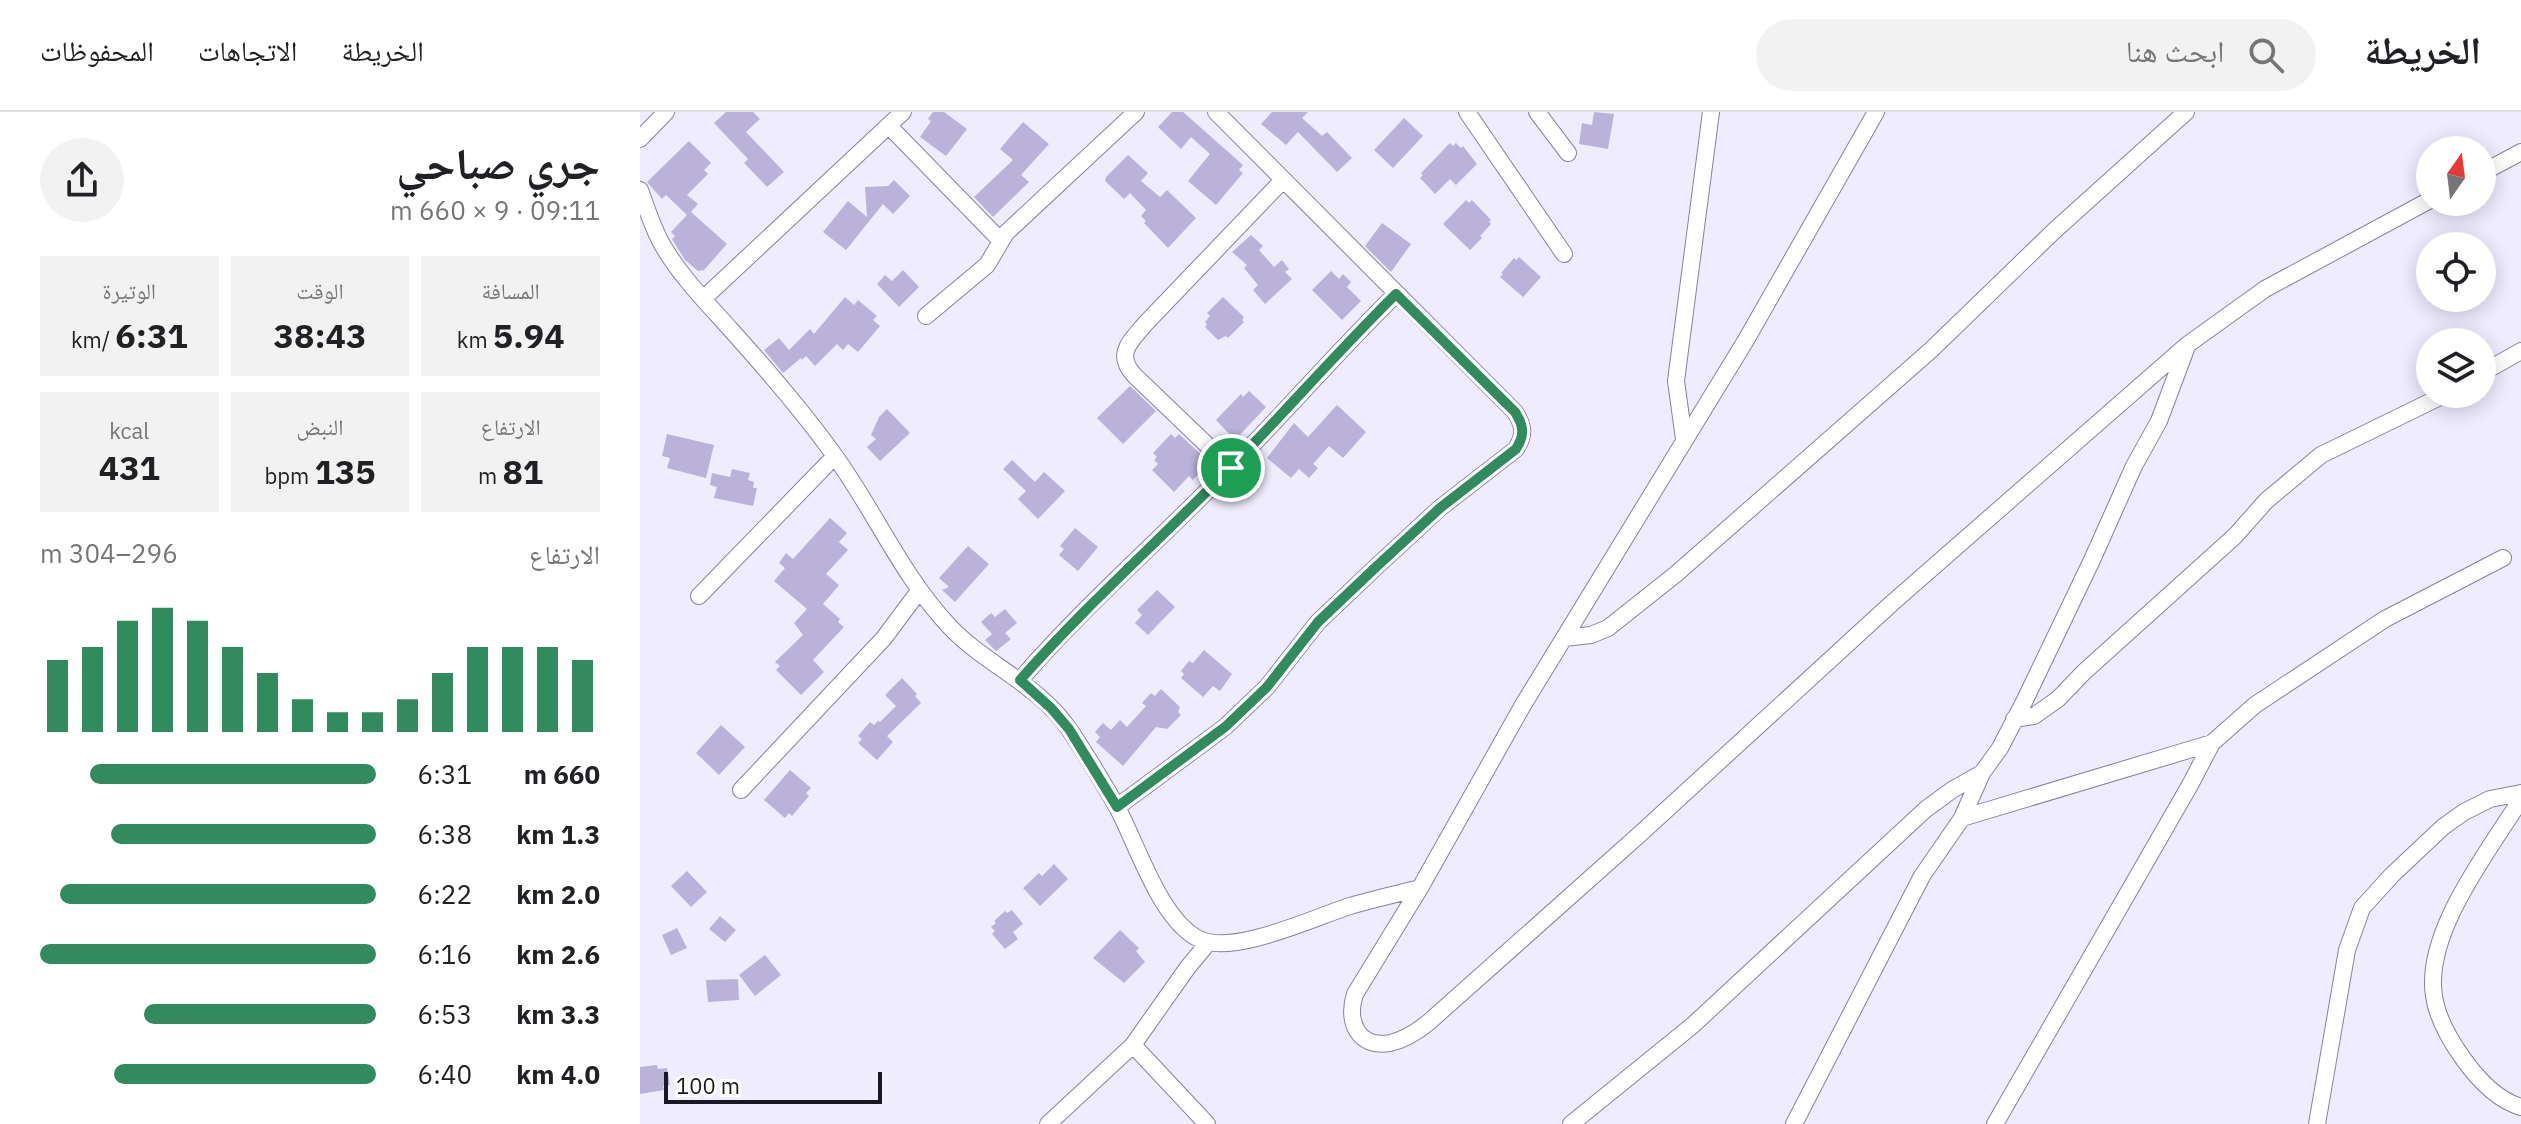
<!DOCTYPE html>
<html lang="ar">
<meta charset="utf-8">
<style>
:root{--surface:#fff;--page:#f2f2f2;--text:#202124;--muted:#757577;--line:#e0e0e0;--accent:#328a5f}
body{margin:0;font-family:"IBM Plex Sans","Noto Naskh Arabic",sans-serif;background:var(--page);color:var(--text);direction:rtl;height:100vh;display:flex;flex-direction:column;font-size:30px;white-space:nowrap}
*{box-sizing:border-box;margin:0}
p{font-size:26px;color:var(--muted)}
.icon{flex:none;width:44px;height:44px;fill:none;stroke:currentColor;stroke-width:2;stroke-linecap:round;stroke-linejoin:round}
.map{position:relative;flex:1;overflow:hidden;direction:ltr}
.side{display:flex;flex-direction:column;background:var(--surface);width:640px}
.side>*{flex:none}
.needle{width:52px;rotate:14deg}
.tools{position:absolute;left:1776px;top:24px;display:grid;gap:16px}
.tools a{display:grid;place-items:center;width:80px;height:80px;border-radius:50%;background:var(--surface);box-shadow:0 4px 20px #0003;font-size:40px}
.scale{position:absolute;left:24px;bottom:20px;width:218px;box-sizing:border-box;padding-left:8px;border:4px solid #1a1822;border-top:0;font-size:22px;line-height:28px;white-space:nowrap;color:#1a1822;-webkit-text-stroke:6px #fff;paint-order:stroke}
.pin{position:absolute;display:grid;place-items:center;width:68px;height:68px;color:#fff;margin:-34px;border:4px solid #fff;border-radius:50%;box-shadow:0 2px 8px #0007}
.round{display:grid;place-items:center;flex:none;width:84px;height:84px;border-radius:42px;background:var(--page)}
.summary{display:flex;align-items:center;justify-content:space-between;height:136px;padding:0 40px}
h1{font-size:44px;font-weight:700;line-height:60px}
.stats{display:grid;grid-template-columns:repeat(3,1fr);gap:12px;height:136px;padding:8px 40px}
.stats div{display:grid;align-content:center;border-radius:0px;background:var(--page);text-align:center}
.stats b{font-size:34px;font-weight:700}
.stats small{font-size:22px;font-weight:400}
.stats p{font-size:22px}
.chart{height:224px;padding:16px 40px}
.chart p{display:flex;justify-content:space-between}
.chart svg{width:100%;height:144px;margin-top:8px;stroke:var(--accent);stroke-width:6}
ul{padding:0 40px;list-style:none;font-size:26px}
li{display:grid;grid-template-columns:128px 96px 1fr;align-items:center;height:60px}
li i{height:20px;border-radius:10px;background:var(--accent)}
header{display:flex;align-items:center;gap:48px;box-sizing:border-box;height:112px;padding:0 40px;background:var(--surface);border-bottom:2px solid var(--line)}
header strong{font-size:38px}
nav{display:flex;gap:44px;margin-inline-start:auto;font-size:28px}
.search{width:560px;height:72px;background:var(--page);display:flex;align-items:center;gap:20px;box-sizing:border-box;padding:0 28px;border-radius:44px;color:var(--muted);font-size:30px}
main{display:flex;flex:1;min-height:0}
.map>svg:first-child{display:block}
.building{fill:#bab2d9}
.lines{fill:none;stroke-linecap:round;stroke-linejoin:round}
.street-casing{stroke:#87829c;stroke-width:18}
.street{stroke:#fff;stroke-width:16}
.route-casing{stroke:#fff;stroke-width:16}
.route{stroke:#328a5f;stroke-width:10}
</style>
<header>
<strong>الخريطة</strong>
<div class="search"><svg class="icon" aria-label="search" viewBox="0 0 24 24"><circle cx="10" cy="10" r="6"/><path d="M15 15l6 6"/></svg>ابحث هنا</div>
<nav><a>الخريطة</a><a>الاتجاهات</a><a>المحفوظات</a></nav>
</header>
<main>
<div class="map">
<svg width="1881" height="1012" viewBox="0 0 1881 1012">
<rect width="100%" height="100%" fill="#efecfe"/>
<path class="building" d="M86,0H113L120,7L106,20L144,60L127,75L104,51L108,47L74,11Z
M293,0H304L327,17L306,44L280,25L291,9L288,7Z
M532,0H543L603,53L599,58L603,61L576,93L548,69L570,42L551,25L541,37L518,15Z
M632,0H668L662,6L682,24L687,20L712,46L697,60L658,20L646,33L621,12Z
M954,0L974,2L968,37L939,32L942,11L952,13Z
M764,6L783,24L753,56L734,38Z
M383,10L409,32L381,63L389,70L353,105L334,85L373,48L360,37Z
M49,29L71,51L64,58L68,62L47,83L58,92L51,100L87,132L64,158L58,159L45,148L32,127L35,124L31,120L47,103L26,83L22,87L7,70Z
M810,31L813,34L816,31L821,36L823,34L837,52L816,73L810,67L795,82L780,66L783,63L781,61Z
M488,43L508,61L501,69L520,85L527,78L556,106L528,136L504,111L506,109L501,104L506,98L490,81L484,87L465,69L466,65Z
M254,68L270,84L253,102L243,92L206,138L183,120L208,89L227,105L225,75L248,74Z
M826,88L829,91L832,88L851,108L849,110L851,112L840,124L842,126L830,138L803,112Z
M742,111L771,132L751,160L725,134Z
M611,123L623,134L619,138L634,155L642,148L649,157L645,160L652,167L625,192L613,178L618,173L604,156L607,153L592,140Z
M879,145L901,165L883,185L860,165L863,162L861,161L874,146L876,148Z
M263,158L279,175L259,195L237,172L245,163L252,169Z
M691,159L699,167L703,162L711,170L707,175L721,189L702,208L672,178Z
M205,185L214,193L218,188L237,204L233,208L240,214L218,240L208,232L203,238L197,232L175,254L166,244L162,248L161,246L143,261L124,238L139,226L149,238L170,217L174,222Z
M583,185L604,205L602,208L604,210L588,226L586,224L578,228L565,215L567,212L565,210L570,204L567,201Z
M490,274L516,299L483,332L457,306Z
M609,279L626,295L595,328L576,308L601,282L603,285Z
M697,293L726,320L703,346L689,334L673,352L678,356L669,366L659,357L651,366L627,346L654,311L668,325Z
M247,297L270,321L240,349L227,335L236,327L231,323L239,305Z
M27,322L74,333L66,366L27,356L30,346L22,344Z
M531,322L535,326L539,322L566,347L562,351L566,354L553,368L549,364L534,380L512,358L518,352L514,348L517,345L513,341Z
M372,348L395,370L404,360L425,379L398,407L378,387L386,379L363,357Z
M92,357L110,361L108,368L114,370L113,376H117L113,394L74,386L77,375L70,373L72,361L90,365Z
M190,406L207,421L199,430L208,438L186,462L199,473L183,492L200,507L198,510L204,515L173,548L184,560L161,583L136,558L140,554L135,550L163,523L154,511L167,497L134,469L145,456L139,451L146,441L153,447Z
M435,416L458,435L438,459L419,443L424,437L420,434Z
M328,434L349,452L315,490L302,478L309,475L299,466Z
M517,478L535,495L508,523L495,511L502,503L497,498Z
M365,497L377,511L365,521L371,527L356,539L345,528L352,522L341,510L351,501L355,505Z
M564,538L592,562L580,579L573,574L563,585L541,566L544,562L541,559L549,549L553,551Z
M262,566L277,582L275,584L281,591L247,624L253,630L237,648L218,631L222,627L218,624L230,610L234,613L238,609L240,610L256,594L245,583Z
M521,577L540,595L538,600L541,603L527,617L516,615L483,654L456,630L460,625L455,620L463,611L471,618L480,608L487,615L506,594L502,591L511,581L515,584Z
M81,613L105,635L79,663L56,641Z
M150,658L171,676L166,681L169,684L152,704L149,701L145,706L124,688Z
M414,752L428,767L400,794L383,776L399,761L402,764Z
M47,759L67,780L51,795L31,774Z
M372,798L383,812L373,820L378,827L365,837L352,822L355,819L351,815L356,811L354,809L365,799L367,801Z
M80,804L96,818L85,830L69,817Z
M37,816L47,836L31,843L22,823Z
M480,818L499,836L496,839L505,850L484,871L453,846Z
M125,843L141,863L115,884L99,863Z
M98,867L99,888L68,890L66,868Z
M17,953L18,957L27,956L30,973L23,974L24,978L0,982V955Z"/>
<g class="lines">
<defs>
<path id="street" d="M827,0L924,142
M897,0L928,41
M1236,0L1106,228L883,593L780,776L715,882C706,909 718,937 750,931C764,928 778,919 789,910L1000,722L1251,492L1547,233L1625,177L1790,88
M249,14L361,129
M0,27L26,0
M1842,61L1881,40
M0,78C7,97 13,117 23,134C41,165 68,192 92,219C127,258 161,297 192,340C234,397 261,463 310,515C346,553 398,572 429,617C446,642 462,669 477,695C497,732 520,808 559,827C593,844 675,805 710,794C733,787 757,782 780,776
M63,187L263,0
M286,204L347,153L366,121L496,0
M1842,261L1881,239
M1044,327L1036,269L1071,0
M591,356L494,263C475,242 490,230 505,212L643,68
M59,484L195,344
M924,526L951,523L968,516L1036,462L1291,238L1414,119L1546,0
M380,568C446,492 521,427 591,355C647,298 699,238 756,182
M1374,607L1394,604L1418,587L1444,560L1595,424L1626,389L1681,343L1806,282
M101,678L244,526L279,479
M1881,687C1849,739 1784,820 1794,884C1797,905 1810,928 1822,945C1836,965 1857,988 1881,995
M477,695L585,615L627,575L678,510L736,455L800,396L876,337C885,323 884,314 875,300L576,0
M1322,706L1572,631L1615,593L1745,507L1863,446
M493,933L567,1012
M408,1012L493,933L548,855L568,831
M931,1012L1053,913L1286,697L1312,678L1342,661
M1154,1012L1282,764L1322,706L1342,661L1360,636L1384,590L1452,448L1494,354L1519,309L1546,237
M1355,1012L1550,673L1572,631
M1677,1012L1707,838L1722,796L1752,763L1803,715L1824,700L1850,687L1881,681"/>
</defs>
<use href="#street" class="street-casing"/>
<use href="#street" class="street"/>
</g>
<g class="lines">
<defs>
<path id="route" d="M756,182L875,300C884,314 885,323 876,337L800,396L736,455L678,510L627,575L585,615L477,695L429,617L411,596L380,568C446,493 521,427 591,355C647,298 699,238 756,182Z"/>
</defs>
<use href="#route" class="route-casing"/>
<use href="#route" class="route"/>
</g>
</svg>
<div class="tools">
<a><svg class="needle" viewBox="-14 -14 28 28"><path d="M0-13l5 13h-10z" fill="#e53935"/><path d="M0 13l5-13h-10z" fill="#757577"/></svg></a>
<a><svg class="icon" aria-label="locate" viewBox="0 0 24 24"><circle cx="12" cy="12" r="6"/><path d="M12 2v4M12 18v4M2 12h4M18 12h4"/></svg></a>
<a><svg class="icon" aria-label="layers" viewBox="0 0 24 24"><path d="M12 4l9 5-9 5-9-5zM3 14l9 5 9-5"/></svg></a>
</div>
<div class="scale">100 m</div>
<div class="pin" style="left:591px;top:356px;background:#1e9e55"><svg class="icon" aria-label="arrive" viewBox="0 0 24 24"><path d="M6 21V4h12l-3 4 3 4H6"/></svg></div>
</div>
<section class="side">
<div class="summary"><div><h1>جري صباحي</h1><p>09:11 · 9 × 660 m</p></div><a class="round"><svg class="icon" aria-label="share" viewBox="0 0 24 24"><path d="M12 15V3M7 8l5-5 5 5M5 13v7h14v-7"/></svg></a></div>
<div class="stats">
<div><p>المسافة</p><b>5.94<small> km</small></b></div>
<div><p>الوقت</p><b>38:43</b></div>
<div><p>الوتيرة</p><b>6:31<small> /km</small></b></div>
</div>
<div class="stats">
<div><p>الارتفاع</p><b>81<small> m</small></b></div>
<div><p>النبض</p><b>135<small> bpm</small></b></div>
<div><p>kcal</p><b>431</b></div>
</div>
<div class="chart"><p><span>الارتفاع</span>296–304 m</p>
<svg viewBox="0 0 160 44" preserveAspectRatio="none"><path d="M5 44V22M15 44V18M25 44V10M35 44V6M45 44V10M55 44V18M65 44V26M75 44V34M85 44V38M95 44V38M105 44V34M115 44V26M125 44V18M135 44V18M145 44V18M155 44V22"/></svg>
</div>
<ul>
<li><b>660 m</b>6:31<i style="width:85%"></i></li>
<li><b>1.3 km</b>6:38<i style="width:79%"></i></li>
<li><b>2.0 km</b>6:22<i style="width:94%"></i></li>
<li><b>2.6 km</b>6:16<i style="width:100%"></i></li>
<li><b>3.3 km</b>6:53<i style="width:69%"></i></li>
<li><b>4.0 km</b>6:40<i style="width:78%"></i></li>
</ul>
</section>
</main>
